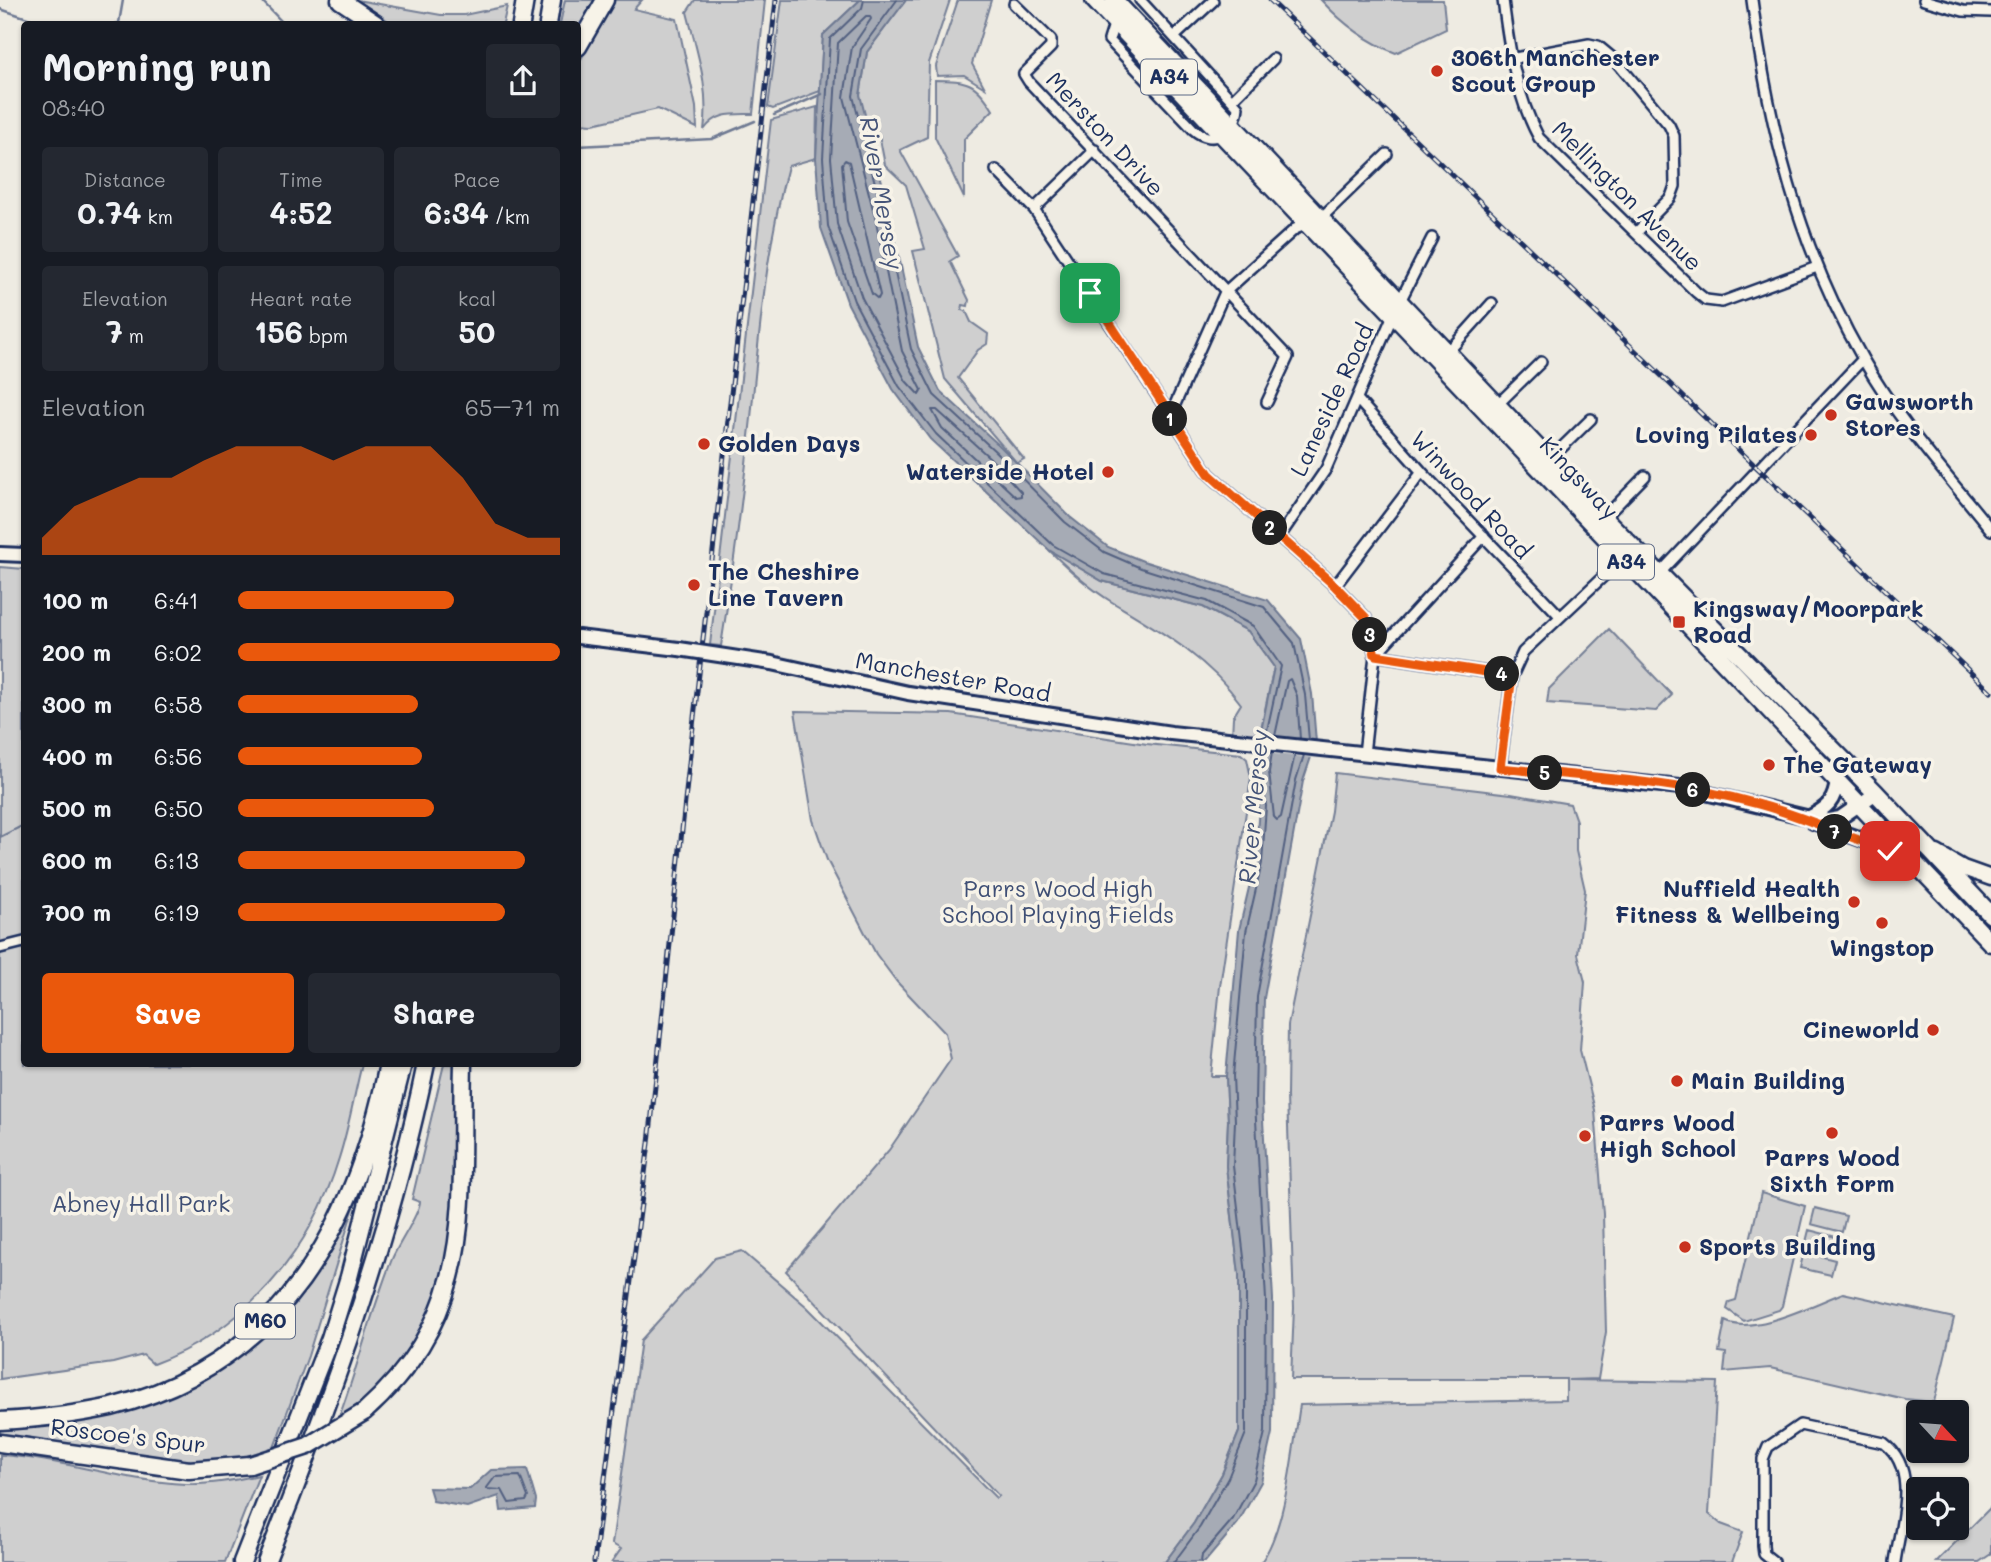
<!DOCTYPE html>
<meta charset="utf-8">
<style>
:root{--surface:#171b24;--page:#242831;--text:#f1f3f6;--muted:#9ea1a6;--accent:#ea580c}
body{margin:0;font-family:Mali,sans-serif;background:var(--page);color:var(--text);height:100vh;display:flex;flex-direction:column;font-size:26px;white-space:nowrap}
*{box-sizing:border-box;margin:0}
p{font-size:23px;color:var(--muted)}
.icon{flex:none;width:38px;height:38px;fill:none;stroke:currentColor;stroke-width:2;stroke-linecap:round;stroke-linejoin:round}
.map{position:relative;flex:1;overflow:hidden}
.side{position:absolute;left:21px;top:21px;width:560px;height:1046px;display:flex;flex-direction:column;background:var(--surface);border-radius:7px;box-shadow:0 2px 5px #0004}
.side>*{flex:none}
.needle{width:46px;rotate:116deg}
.buttons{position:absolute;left:1906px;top:1400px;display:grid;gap:14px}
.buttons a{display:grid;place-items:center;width:63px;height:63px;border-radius:7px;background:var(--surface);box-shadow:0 2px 5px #0004;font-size:35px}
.pin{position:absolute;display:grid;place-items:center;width:60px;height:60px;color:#fff;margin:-30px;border-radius:14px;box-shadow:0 4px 10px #0006}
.km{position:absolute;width:35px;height:35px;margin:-18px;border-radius:50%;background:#222;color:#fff;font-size:19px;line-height:35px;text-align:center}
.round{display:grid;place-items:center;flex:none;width:74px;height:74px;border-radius:7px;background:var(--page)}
.head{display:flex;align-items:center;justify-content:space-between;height:119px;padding:0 21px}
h1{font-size:38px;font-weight:700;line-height:52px}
.figures{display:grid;grid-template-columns:repeat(3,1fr);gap:10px;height:119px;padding:7px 21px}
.figures div{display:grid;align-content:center;border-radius:7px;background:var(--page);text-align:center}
.figures b{font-size:30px;font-weight:700}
.figures small{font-size:19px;font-weight:400}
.figures p{font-size:19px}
.chart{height:196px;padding:14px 21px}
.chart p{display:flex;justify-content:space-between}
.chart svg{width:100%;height:126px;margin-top:7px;fill:var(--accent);opacity:.7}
.button{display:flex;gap:14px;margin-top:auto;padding:14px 21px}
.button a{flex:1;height:80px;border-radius:7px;background:var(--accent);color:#fff;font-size:28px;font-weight:700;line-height:80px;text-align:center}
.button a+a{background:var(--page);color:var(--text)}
ul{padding:0 21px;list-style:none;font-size:23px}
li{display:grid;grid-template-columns:112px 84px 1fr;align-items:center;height:52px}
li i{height:18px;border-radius:9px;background:var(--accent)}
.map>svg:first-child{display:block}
.green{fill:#cfcfcf;stroke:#757f96;stroke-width:2}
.water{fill:#a6abb5;stroke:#6e7992;stroke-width:2}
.pier{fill:#eeebe2}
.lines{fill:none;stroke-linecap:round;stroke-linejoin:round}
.shore{stroke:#536181;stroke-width:2}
.stream{stroke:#6e7992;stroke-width:2.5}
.street-casing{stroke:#1b2f5e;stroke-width:14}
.secondary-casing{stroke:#1b2f5e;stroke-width:18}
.primary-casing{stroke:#1b2f5e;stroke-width:19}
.highway-casing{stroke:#1b2f5e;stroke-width:21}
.street{stroke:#f7f3e8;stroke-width:9}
.secondary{stroke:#f7f3e8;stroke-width:12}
.primary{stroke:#f7f3e8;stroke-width:14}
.highway{stroke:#f7f3e8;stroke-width:16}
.rail-casing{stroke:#1b2f5e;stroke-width:5}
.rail{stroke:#f7f3e8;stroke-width:2.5;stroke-dasharray:8;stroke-linecap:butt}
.secondary-bridge-casing{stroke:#1b2f5e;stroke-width:18;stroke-linecap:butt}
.highway-bridge-casing{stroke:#1b2f5e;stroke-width:21;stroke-linecap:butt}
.secondary-bridge{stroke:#f7f3e8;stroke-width:12}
.highway-bridge{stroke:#f7f3e8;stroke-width:16}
.route-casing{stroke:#fff;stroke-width:14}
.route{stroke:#ea580c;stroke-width:9}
.poi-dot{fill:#c8321e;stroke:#f7f3e8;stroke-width:2.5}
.labels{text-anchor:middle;stroke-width:7;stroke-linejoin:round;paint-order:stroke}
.shield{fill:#f7f3e8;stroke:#5d6a87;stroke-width:2}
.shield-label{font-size:21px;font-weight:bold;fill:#1b2f5e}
.poi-label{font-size:23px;font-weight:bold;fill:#1b2f5e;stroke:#f7f3e8;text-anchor:start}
.street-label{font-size:23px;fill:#1b2f5e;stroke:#f7f3e8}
.park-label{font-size:23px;fill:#3f4f75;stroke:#f7f3e8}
.water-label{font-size:24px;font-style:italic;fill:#455478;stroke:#f7f3e8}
</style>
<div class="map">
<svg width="1991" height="1562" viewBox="0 0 1991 1562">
<rect width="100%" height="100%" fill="#eeebe2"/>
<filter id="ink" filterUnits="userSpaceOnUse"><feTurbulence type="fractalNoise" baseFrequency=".0143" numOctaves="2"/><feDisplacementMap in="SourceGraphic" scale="14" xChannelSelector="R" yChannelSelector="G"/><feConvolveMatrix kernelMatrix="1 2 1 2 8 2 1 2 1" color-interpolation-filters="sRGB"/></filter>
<g filter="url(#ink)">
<path class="green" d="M357,0L441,15H464L507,6L503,24H393Z
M565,0H596L578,36V24H560Z
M611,0H642L634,9L677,19L696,107L697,128L658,109L593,124L578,123V65Z
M695,0H765L753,114C732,114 717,112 704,130C710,89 697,52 687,12Z
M782,0H860L823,35L820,91L773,109L768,107Z
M906,0H950L929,63L927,137L900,150L958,256L950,261L969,300L968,306L963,305L962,310L966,311L971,322L988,334L987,344L978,350L958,378L1024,459L1017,463L945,379L913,251L925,249L906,185L885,165L879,134L864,117L860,95L867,52Z
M958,0H991L972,64L985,88L964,75L937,76L936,66Z
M1321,0H1443L1446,29L1396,53C1367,42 1342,23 1321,0Z
M935,80C968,80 976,82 993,110L964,139V198L935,137Z
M817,107L816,158L788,166C766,249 759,333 751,418C743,495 733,570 721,646L710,645L771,120Z
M1049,550L1102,581L1203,607L1248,631L1274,667L1259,738L1232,736L1233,717L1241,704C1207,657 1160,631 1112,602C1089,588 1068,569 1049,550Z
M0,567L24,569V1064H362C354,1095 349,1127 339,1158C311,1251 246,1330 153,1364L143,1355L113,1363L0,1379Z
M1609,629L1672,695L1656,711L1547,703L1549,689Z
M795,711L951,714L1147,744L1241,754L1247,759L1251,778L1220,986L1211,1076H1226L1228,1121L1226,1166L1239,1274V1432L1222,1474L1194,1523L1165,1562H612L621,1549L612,1544L641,1340L715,1258L742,1251L807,1307L996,1498L999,1496L786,1271L889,1150L951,1059L945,1033L897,982L876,954L827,860L813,820Z
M1335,773L1511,794L1570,804L1576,821V851L1585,890L1578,954L1585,982L1580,1050L1595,1110L1603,1214L1606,1332L1598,1379L1568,1380L1717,1382L1709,1514L1721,1524L1743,1532L1732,1562H1261C1286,1529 1293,1447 1300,1405L1566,1400V1379H1291L1294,1308L1287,1096L1288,1025L1331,811Z
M444,1064H454C457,1206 470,1329 338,1420C358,1367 371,1312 392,1259C399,1242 419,1215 420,1202L412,1199Z
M1761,1193L1805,1206L1782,1306L1779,1310L1744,1321L1727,1309L1729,1302L1736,1300Z
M356,1200L308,1356L272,1453C179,1475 93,1444 0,1438V1427L116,1411L280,1315L313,1277L336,1240Z
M1815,1208L1846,1216L1842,1232L1811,1224Z
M1809,1230L1840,1238L1836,1254L1805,1246Z
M1804,1252L1835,1260L1831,1275L1800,1268Z
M1843,1293L1954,1318L1934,1402L1905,1399L1770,1368L1724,1372L1726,1353L1719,1352L1725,1321C1753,1336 1814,1304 1843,1293Z
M0,1455C62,1459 122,1481 185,1484C210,1485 235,1480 259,1475L225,1562H0Z
M1991,1507V1554L1979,1562H1936Z"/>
<path class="water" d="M860,0H906L867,52L860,95L890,214L918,347L940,391L1001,447L1070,517L1108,547L1143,561L1268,600L1301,639L1312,694L1316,742L1303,781L1264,998L1262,1102L1273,1299L1272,1433L1261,1482L1238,1523L1205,1562H1165L1194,1523L1222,1474L1239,1432V1274L1226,1166L1228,1121L1226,1076L1239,930L1255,862L1259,806L1253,771L1274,667L1248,631L1203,607L1102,581L1049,550L930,439L893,389L848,304L821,228L816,158L823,35Z
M527,1469L536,1500L535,1508L501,1511L499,1496L467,1507L433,1501L429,1488L470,1489L491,1470Z"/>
<path class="pier" d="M1258,738L1319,744L1314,758L1255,752Z"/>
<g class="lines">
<path class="shore" d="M864,0L862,8L830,39L823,158L828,226L854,301L899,386L936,434L1053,545L1104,574L1207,601L1253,626L1281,666L1266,735
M897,0L861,49L853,96L883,215L911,349L934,395L996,452L1065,522L1104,552L1141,568L1264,607L1294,643L1305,695L1309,740
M866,16H870L871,19L852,47L844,97L875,217L902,351L922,390L919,395L906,381L862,298L837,224L831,158L838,43Z
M845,160L849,162L880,295L878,299L872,294L847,222L842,164Z
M932,410H937L990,458L1021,492V496L1016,497L942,428Z
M1275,736L1287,681L1290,679L1297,696L1300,739
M1272,752L1269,772L1274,817L1277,820L1281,817L1295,754
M520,1476L528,1497L526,1501L509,1503L502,1490L486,1489L495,1477Z
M1174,1562L1200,1527L1228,1478L1246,1433V1274L1233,1166L1235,1121L1233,1076L1246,932L1262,863L1266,806L1260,771L1264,751
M1201,1562L1202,1555L1233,1519L1254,1480L1265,1432L1266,1300L1255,1102L1257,997L1296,780L1304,755"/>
<path class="stream" d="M261,0L284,24
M0,9L46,24
M115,24L119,23L123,0
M774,115L822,94
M578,146L712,139L755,121
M0,837L24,825"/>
<defs>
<path id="street" d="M1503,0C1509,48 1516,95 1539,138L1696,292L1706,300L1722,302L1817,267
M1752,0C1769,129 1798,246 1863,359C1898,421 1947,475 1991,530
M1924,0L1963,11L1991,12
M1014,4L1051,40V47L1024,74L1029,82L1288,357L1267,402
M1115,21L1109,40L1193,129C1213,147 1236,133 1238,107L1140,0
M1174,37L1213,1
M1510,59L1589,44L1598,46L1615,60L1669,125L1674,136L1675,186L1671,197L1636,233
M1232,100L1273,59
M996,170L1034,209L1209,474L1335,586L1366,618L1375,655L1364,754
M1034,209L1095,150
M1447,353L1492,303
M1357,399L1422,472L1559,615
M1498,404L1541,362
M1169,418L1225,292L1295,229L1320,219L1387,154
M1550,459L1591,419
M1604,518L1645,476
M1280,536L1326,469L1393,315L1432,238
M1659,574L1863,359
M1335,586L1422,472
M1375,655L1484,536
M1375,655L1512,676
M1500,768L1512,676L1523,652L1623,558
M0,948L24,942
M1774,1562L1764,1554L1763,1546V1459L1768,1447L1800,1425L1884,1443C1920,1470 1900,1524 1895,1562"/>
<path id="secondary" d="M0,554L24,555
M578,637L679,649
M772,663L908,693L1171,733L1680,787L1823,821L1840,818L1876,793
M1808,818C1827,808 1835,802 1837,780
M1813,822L1908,856"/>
<path id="primary" d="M1937,853L1963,868L1991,878"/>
<path id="highway" d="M340,0L376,24
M1094,0L1991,943
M1114,0L1604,518L1876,793L1991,915
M521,24L525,0
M548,24L552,0
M578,47L605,0
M364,1412C480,1308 459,1204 463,1064
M0,1421C37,1419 74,1415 111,1407C282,1365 356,1224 388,1064
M0,1443L189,1470L250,1465
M242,1562L330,1338L349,1277L403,1064
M266,1562C332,1396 390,1239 426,1064"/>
</defs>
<use href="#street" class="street-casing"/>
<use href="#secondary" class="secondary-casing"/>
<use href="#primary" class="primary-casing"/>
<use href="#highway" class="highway-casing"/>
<use href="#street" class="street"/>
<use href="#secondary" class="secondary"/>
<use href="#primary" class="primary"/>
<use href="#highway" class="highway"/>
<defs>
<path id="rail" d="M1270,0L1991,692
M594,1562L649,1143L692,735L776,0"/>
</defs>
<use href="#rail" class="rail-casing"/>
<use href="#rail" class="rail"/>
<defs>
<path id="secondary-bridge" d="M679,649L772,663"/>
<path id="highway-bridge" d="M250,1465L308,1446L364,1412"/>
</defs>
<use href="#secondary-bridge" class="secondary-bridge-casing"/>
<use href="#highway-bridge" class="highway-bridge-casing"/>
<use href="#secondary-bridge" class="secondary-bridge"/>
<use href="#highway-bridge" class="highway-bridge"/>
</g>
</g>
<g class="lines" filter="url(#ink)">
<defs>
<path id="route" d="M1090,293L1209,474L1335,586L1366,618L1375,655L1512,676L1500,768C1584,777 1672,780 1754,803C1801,815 1844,836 1890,851"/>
</defs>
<use href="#route" class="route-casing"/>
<use href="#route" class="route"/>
</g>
<g class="poi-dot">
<circle cx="1437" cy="71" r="7"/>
<circle cx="1831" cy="415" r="7"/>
<circle cx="1811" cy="435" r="7"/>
<circle cx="704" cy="444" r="7"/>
<circle cx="1108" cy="472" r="7"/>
<circle cx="694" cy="585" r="7"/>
<rect x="1672" y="615" width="14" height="14" rx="3.5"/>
<circle cx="1769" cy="765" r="7"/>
<circle cx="1854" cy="902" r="7"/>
<circle cx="1882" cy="923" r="7"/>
<circle cx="1933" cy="1030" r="7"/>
<circle cx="1677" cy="1081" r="7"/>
<circle cx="1832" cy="1133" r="7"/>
<circle cx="1585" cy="1136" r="7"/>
<circle cx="1685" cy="1247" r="7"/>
</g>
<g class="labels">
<g class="shield">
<rect x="1141" y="59.5" width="56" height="35" rx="5"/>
<rect x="1598" y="544.5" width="56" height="35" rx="5"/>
<rect x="235" y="1303.5" width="60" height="35" rx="5"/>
</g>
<g class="shield-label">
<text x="1169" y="84">A34</text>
<text x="1626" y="569">A34</text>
<text x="265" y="1328">M60</text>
</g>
<g class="poi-label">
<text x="1451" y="66">306th Manchester<tspan x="1451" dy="26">Scout Group</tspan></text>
<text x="1845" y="410">Gawsworth<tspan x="1845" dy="26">Stores</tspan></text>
<text x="1797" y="443" text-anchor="end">Loving Pilates</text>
<text x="718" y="452">Golden Days</text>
<text x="1094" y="480" text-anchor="end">Waterside Hotel</text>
<text x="708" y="580">The Cheshire<tspan x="708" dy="26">Line Tavern</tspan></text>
<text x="1693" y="617">Kingsway/Moorpark<tspan x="1693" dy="26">Road</tspan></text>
<text x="1783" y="773">The Gateway</text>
<text x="1840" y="897" text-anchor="end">Nuffield Health<tspan x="1840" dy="26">Fitness &amp; Wellbeing</tspan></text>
<text x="1882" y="956" text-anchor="middle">Wingstop</text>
<text x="1919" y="1038" text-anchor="end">Cineworld</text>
<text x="1691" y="1089">Main Building</text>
<text x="1599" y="1131">Parrs Wood<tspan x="1599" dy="26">High School</tspan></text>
<text x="1832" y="1166" text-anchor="middle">Parrs Wood<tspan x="1832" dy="26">Sixth Form</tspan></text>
<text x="1699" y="1255">Sports Building</text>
</g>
<g class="street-label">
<text transform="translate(1105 134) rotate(47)" y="8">Merston Drive</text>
<text transform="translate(1627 196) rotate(45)" y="8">Mellington Avenue</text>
<text transform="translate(1332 400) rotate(-65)" y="8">Laneside Road</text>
<text transform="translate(1579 478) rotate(47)" y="8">Kingsway</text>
<text transform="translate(1471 495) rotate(47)" y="8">Winwood Road</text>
<text transform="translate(953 677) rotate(10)" y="8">Manchester Road</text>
<text transform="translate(128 1436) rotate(7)" y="8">Roscoe's Spur</text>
</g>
<g class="park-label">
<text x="1058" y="897">Parrs Wood High<tspan x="1058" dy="26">School Playing Fields</tspan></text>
<text x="141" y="1212">Abney Hall Park</text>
</g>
<g class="water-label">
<text transform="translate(881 193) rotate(80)" y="8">River Mersey</text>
<text transform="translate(1254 807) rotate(-85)" y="8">River Mersey</text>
</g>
</g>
</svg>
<div class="buttons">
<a><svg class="needle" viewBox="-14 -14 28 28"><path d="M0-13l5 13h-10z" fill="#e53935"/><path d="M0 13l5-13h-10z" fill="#9ea1a6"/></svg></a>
<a><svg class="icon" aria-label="locate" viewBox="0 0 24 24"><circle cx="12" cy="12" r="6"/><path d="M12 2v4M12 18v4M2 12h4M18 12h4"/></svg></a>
</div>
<div class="pin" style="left:1090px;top:293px;background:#1e9e55"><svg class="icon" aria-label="arrive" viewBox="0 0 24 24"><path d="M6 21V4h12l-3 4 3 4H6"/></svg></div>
<div class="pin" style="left:1890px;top:851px;background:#d93025"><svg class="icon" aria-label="check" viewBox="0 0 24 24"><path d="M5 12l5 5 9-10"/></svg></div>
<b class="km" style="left:1170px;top:419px">1</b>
<b class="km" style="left:1270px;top:528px">2</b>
<b class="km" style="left:1370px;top:635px">3</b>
<b class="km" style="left:1502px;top:674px">4</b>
<b class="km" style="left:1545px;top:773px">5</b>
<b class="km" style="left:1693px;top:790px">6</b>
<b class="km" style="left:1835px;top:832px">7</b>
<section class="side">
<div class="head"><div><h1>Morning run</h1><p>08:40</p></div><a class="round"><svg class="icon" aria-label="share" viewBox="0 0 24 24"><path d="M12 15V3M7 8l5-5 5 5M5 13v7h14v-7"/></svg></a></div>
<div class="figures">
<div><p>Distance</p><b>0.74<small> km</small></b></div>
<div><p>Time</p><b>4:52</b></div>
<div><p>Pace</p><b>6:34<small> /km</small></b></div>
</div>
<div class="figures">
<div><p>Elevation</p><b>7<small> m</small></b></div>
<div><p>Heart rate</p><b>156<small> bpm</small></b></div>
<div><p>kcal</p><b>50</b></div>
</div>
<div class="chart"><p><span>Elevation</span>65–71 m</p>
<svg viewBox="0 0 160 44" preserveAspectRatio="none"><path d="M0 44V38L10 27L20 22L30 17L40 17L50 11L60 6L70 6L80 6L90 11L100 6L110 6L120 6L130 17L140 33L150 38L160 38V44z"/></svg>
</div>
<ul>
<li><b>100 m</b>6:41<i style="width:67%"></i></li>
<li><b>200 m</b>6:02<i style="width:100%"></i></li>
<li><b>300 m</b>6:58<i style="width:56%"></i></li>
<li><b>400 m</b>6:56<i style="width:57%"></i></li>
<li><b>500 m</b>6:50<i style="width:61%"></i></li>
<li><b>600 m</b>6:13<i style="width:89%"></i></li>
<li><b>700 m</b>6:19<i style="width:83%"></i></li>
</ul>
<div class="button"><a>Save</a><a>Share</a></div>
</section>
</div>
